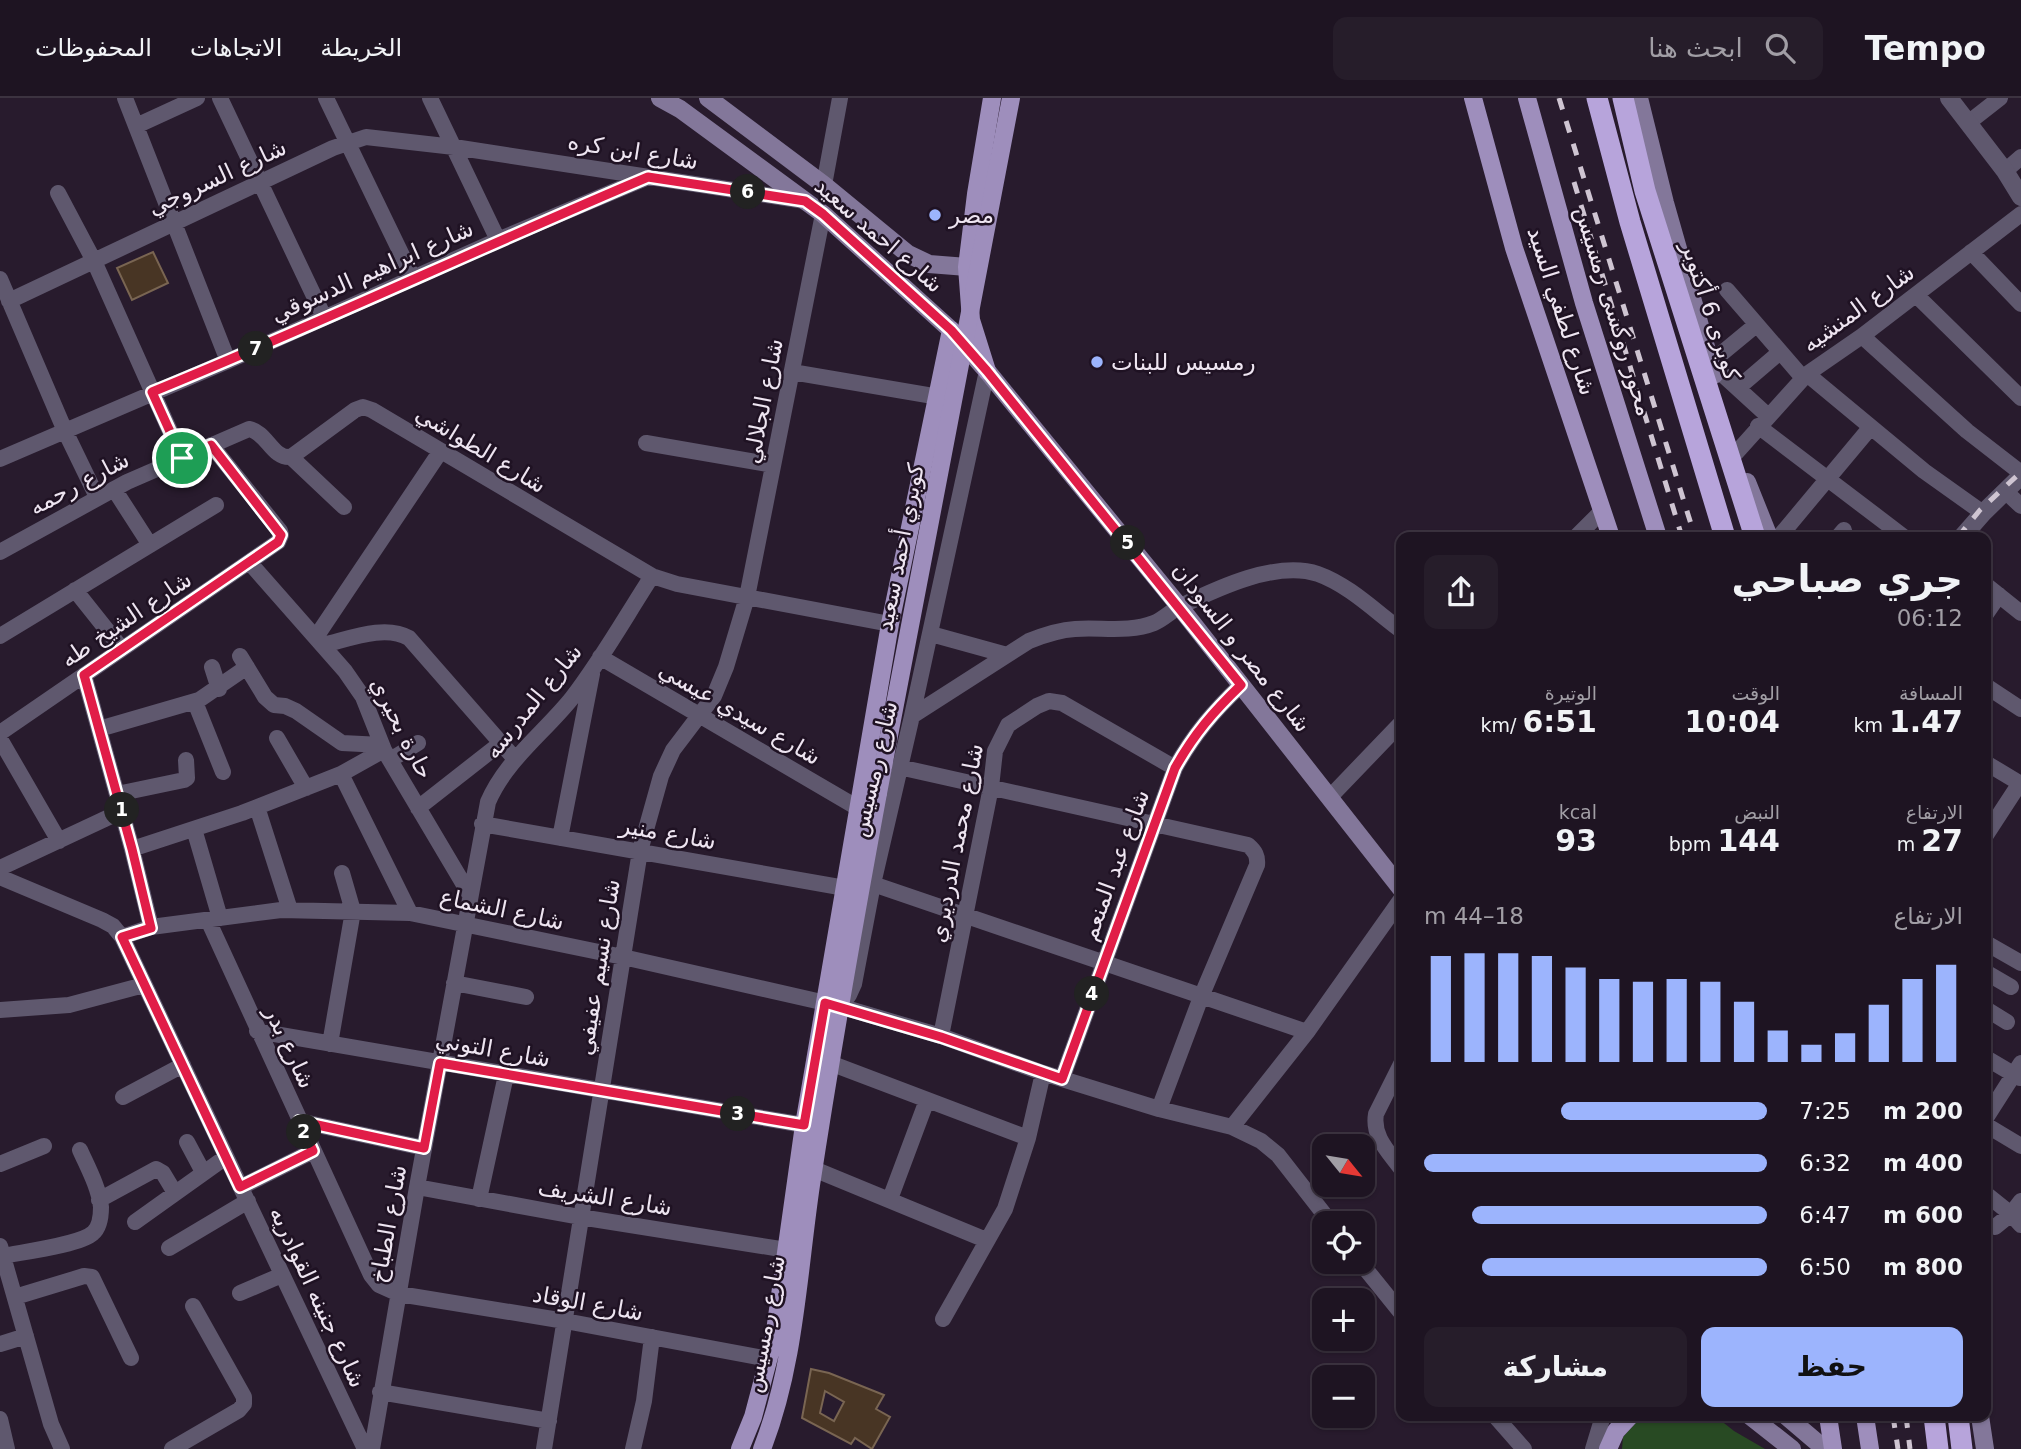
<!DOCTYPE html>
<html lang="ar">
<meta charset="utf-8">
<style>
:root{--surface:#1e1422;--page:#261d2a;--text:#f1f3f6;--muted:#a19ea5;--line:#3c3340;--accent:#9cb4fd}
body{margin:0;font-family:"DejaVu Sans",Vazirmatn,sans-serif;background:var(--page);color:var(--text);direction:rtl;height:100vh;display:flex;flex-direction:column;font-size:26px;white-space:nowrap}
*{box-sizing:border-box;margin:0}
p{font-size:23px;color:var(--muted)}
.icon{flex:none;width:38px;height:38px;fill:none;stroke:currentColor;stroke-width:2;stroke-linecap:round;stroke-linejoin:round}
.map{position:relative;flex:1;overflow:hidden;direction:ltr}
.sheet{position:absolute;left:1396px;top:434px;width:595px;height:889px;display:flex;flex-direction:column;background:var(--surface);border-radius:14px;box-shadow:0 2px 5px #0004,0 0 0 2px var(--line);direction:rtl}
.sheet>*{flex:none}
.needle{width:46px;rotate:120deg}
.tools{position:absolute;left:1312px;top:1036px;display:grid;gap:14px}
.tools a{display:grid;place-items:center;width:63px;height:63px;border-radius:14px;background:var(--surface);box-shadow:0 2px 5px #0004,0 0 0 2px var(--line);font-size:35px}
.pin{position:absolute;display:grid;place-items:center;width:60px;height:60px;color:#fff;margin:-30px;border:4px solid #fff;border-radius:50%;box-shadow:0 2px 7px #0007}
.km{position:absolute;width:35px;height:35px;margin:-18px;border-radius:50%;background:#222;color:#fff;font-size:19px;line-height:35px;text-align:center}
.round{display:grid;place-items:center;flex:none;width:74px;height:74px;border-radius:14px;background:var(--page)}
.headline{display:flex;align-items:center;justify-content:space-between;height:119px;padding:0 28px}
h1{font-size:38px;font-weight:700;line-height:52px}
.stats{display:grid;grid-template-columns:repeat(3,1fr);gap:10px;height:119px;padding:7px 28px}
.stats div{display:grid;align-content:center}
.stats b{font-size:30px;font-weight:700}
.stats small{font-size:19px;font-weight:400}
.stats p{font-size:19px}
.chart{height:196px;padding:14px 28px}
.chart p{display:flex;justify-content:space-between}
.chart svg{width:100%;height:126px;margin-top:7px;stroke:var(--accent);stroke-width:6}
.action{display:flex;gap:14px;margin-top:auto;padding:14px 28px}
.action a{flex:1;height:80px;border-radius:14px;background:var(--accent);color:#111;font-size:28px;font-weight:700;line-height:80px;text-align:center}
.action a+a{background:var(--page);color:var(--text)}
ul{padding:0 28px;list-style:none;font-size:23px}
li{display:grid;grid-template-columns:112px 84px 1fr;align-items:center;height:52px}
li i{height:18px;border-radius:9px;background:var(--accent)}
header{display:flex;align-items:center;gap:42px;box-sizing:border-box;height:98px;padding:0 35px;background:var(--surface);border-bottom:2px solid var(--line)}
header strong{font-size:33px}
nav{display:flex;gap:38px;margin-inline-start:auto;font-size:24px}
.search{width:490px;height:63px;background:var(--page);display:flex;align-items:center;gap:18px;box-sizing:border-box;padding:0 24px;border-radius:14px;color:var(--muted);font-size:26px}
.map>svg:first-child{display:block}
.green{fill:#284a23}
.building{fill:#483524;stroke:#796552;stroke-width:2;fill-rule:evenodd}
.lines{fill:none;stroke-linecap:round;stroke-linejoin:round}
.minor{stroke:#5f586e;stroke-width:16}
.tertiary{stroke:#5f586e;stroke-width:18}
.secondary{stroke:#83779a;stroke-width:18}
.primary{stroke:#9e8ebc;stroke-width:18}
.motorway{stroke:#b7a4db;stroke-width:21}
.rail{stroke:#cfc5d2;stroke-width:5;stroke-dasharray:12 12;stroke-linecap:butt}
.primary-bridge{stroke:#9e8ebc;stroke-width:18}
.route-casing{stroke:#fff;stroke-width:14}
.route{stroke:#e11d48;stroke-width:9}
.poi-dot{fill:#9cb4fd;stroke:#1f1223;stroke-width:2.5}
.labels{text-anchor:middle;stroke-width:5;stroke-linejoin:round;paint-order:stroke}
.street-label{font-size:23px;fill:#eee5f1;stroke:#1f1223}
.poi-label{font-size:23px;fill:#eee5f1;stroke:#1f1223;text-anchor:start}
</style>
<header>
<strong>Tempo</strong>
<div class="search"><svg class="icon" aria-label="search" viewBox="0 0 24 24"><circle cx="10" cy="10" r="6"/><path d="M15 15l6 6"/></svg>ابحث هنا</div>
<nav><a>الخريطة</a><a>الاتجاهات</a><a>المحفوظات</a></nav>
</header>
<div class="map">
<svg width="2021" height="1351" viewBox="0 0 2021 1351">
<rect width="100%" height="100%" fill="#281b2d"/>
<path class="green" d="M1642,1318H1715L1734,1333L1765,1351H1622L1623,1339Z"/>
<path class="building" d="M153,154L168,185L132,202L117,170Z
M811,1271L829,1275L884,1297L876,1311L890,1319L872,1351L855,1340L851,1346L802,1320ZM825,1293L844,1304L834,1323L820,1315Z"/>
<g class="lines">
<path class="minor" d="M125,0L228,263
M220,0L324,219
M326,0L413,180
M430,0L498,142
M1968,25L2000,0
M136,28L197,0
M2005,73L2021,59
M824,87L840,0
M58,95L94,163L182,360
M1971,154L2021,206
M0,181L65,333L97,399
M1727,192L1803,280
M1916,197L2021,300
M9,203L333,50L366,39L454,49L805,103
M1756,227L1710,265L1768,318
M1862,238L1967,333L2021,375
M792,274L939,299
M1807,276L1924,373L1983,415
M1738,290L1780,254
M1758,328L1904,439
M646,345L773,367
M1736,355L1807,276L1862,238L2021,116
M291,359L355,312L363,309L372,312L652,478L677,486L890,526
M291,359L344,409
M0,361L228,263L498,142L648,79
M114,391L150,447
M2005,393L2021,408
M1576,439L1602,413
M1779,439L1870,330
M1838,439L1844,432
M0,454L127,384L249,331C267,334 272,361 291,359
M250,465L345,573L363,599L384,652L470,797
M1986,487L2021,515
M75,492L122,551
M1986,516L1999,497
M931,536L1007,557
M0,538L216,407
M316,539L440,354
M323,547C349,541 385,526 409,540L515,661
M240,558L265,599L274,607L285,608L296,613L342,645L382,647
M600,559L858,710
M212,569L219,591
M84,577L132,751L151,829
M1986,588L2021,611
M195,604L223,674
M912,618L1029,543C1044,537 1058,532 1075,531C1101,529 1129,535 1154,525C1164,521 1172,512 1181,508C1218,490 1277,462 1318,476C1349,487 1376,514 1402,533
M99,631L199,602L247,569
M0,635L278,444L281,437L280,433L211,347
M277,640L306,690
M0,641L59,743
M390,662L418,645
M1986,665L2021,686
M899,669L1248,747C1255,753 1258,758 1257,767L1201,899L1159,1011
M341,676L410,815
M117,696L184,682L187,680L186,662
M1330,699L1402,624
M257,709L290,812
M418,710L501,645
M482,726L845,790
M194,731L220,820
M1986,737L2020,685
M560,740L592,576
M132,751L242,715L341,676L384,652
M0,770L122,713
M0,779L102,822L113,828L122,839L365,1351
M873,786L1307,934
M208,822L371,1177L379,1187L399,1196L565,1223L769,1261
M122,839L151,829L281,812L410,815L623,859L839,908L941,938L1043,975L1159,1011L1232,1029L1261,1043L1278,1057L1331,1125
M1986,845L2021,865
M1987,875L2011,889
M454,885L526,899
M839,908L849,897L854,886L873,786L912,618L987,273
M1986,911L2007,924
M0,912L69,907L144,887
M257,933L804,1027
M941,938L991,689L995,653L1008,627L1037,608L1049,603L1062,605L1175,670
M330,946L353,813L342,775
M1986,960L2020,980
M1402,964L1376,1016C1372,1039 1389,1054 1402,1072
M830,965L1028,1040
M1062,981L1175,670C1194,636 1213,614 1241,587
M123,999L183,967
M1986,1020L2021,965
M299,1023L424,1050
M1986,1027L2021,1048
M1232,1029L1307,934L1402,800
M187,1044L203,1074
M0,1066L44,1048
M804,1067L986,1142
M241,1089L313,1053
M417,1089L580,1119L787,1152
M1986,1096L2011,1116L2021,1127
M479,1101L506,977
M890,1101L927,1002
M99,1102L156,1071L163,1075L175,1095
M135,1124L226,1059
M1995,1129L2011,1116L2021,1103
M0,1148L51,1326L62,1351
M169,1150L248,1103
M3,1158C22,1154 80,1147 93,1135C100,1129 101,1117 101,1109C99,1090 88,1070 80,1052
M1360,1164L1402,1216
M240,1195L282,1177
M15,1199L84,1178L92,1179L131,1260
M943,1221L1005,1111L1028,1040L1043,975
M0,1246L26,1238
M380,1294L549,1323
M1495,1318L1524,1351
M0,1321L7,1351
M172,1351L239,1312L244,1306V1299L193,1208
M372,1351L417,1089L488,704C506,662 544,635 572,600C602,561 626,518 652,478
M544,1351L640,753L661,678L673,652L714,598L726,569L747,499L823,116
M633,1351L644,1303L652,1239
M1593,1351L1603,1318"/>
<path class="tertiary" d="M1949,0L2005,73L2021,99
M1962,439L1983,415L2021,378"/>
<path class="secondary" d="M660,0L680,11L823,116L951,232L987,273L1179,508L1402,792
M708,0L824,87L908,156L929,166L967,169
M1639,0L1665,105L1714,277
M1747,384L1769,439
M1750,1318L1792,1351
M1786,1318L1819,1346
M1980,1318L1985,1351"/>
<path class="primary" d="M1473,0L1514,150L1611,439
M1527,0L1584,205L1658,439
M987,273L971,222L967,169L976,96L992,0
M1828,1318L1833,1351
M1865,1318L1870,1351
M740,1351L753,1319L774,1240L804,1027L890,526L951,232
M762,1351C795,1267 798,1175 811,1087C831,956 854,825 878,695
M1608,1351L1616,1333L1630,1318"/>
<path class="motorway" d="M1597,0L1630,124L1725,439
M1623,0L1645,93L1755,439
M1934,1318L1938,1351
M1958,1318L1962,1351"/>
<path class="rail" d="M1559,0L1695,439
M1574,84L1682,439
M1958,439L1980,412L2021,374
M1893,1318L1898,1351
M1906,1318L1910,1351"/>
<path class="primary-bridge" d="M878,695L1011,0"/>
</g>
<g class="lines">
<defs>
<path id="route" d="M648,79L805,103L823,116L951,232L987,273L1241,587C1213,614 1194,636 1175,670L1062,981L941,939L825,905L804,1027L440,965L424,1050L299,1023L313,1053L240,1089L122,839L151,830L132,751L84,577L278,444L281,437L211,347L182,360L152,294C319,226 482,149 648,79Z"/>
</defs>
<use href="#route" class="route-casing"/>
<use href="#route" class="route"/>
</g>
<g class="poi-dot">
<circle cx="935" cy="117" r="7"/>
<circle cx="1097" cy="264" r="7"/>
</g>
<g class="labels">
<g class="street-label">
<text transform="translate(633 53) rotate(9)" y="8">شارع ابن كره</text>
<text transform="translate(217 79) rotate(-25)" y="8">شارع السروجي</text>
<text transform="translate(879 137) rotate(41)" y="8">شارع احمد سعيد</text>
<text transform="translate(372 173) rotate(-24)" y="8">شارع ابراهيم الدسوقي</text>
<text transform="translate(1858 210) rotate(-36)" y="8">شارع المنشيه</text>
<text transform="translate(1562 213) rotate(72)" y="8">شارع لطفي السيد</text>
<text transform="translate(1614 213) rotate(73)" y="8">محور روكسى رمسيس</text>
<text transform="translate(1711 213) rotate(72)" y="8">كوبرى 6 أكتوبر</text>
<text transform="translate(763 303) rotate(-79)" y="8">شارع الجلالي</text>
<text transform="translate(481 351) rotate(31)" y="8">شارع الطواشي</text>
<text transform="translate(79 385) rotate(-28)" y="8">شارع رحمه</text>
<text transform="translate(900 449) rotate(-79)" y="8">كوبري أحمد سعيد</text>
<text transform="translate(126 521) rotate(-34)" y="8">شارع الشيخ طه</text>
<text transform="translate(1242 549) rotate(52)" y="8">شارع مصر و السودان</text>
<text transform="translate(533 603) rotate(-51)" y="8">شارع المدرسه</text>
<text transform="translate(740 615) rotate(30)" y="8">شارع سيدي عيسي</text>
<text transform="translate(402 630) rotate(63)" y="8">حارة بحيري</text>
<text transform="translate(874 671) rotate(-77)" y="8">شارع رمسيس</text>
<text transform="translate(668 735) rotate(10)" y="8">شارع منير</text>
<text transform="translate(956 745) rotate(-79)" y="8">شارع محمد الدرديري</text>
<text transform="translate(1115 767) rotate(-70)" y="8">شارع عبد المنعم</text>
<text transform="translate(502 811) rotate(12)" y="8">شارع الشماع</text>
<text transform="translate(598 869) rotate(-81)" y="8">شارع نسيم عفيفي</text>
<text transform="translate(290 949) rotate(65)" y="8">شارع بدر</text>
<text transform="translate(493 951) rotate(10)" y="8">شارع التوني</text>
<text transform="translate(605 1099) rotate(9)" y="8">شارع الشريف</text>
<text transform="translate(388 1126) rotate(-80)" y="8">شارع الطباخ</text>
<text transform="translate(318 1199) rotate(65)" y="8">شارع جنينه القوادريه</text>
<text transform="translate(588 1205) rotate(10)" y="8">شارع الوقاد</text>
<text transform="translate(765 1226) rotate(-80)" y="8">شارع رمسيس</text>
</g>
<g class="poi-label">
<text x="949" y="125">مصر</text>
<text x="1111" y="272">رمسيس للبنات</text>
</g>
</g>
</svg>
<div class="tools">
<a><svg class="needle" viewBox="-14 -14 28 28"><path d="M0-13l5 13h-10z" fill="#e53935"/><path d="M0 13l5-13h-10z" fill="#a19ea5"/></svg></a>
<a><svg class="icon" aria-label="locate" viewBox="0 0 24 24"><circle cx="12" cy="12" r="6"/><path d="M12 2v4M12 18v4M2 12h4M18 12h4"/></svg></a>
<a>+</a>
<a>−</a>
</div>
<div class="pin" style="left:182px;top:360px;background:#1e9e55"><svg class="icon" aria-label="arrive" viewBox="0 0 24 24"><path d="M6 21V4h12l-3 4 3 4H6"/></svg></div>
<b class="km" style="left:122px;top:712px">1</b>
<b class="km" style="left:304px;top:1034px">2</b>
<b class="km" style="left:738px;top:1016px">3</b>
<b class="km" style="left:1092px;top:896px">4</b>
<b class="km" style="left:1128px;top:445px">5</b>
<b class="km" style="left:748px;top:94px">6</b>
<b class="km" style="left:256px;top:251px">7</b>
<section class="sheet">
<div class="headline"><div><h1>جري صباحي</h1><p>06:12</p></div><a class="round"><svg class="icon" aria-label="share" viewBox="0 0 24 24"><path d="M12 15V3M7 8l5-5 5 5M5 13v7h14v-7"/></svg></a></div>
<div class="stats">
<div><p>المسافة</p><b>1.47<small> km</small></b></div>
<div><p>الوقت</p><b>10:04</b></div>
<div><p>الوتيرة</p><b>6:51<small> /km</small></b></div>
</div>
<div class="stats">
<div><p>الارتفاع</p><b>27<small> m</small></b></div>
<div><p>النبض</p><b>144<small> bpm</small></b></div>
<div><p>kcal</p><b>93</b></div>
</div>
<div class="chart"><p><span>الارتفاع</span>18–44 m</p>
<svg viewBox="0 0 160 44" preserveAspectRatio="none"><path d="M5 44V7M15 44V6M25 44V6M35 44V7M45 44V11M55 44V15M65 44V16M75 44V15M85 44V16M95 44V23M105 44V33M115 44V38M125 44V34M135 44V24M145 44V15M155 44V10"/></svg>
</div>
<ul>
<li><b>200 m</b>7:25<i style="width:60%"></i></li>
<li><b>400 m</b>6:32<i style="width:100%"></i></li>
<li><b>600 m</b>6:47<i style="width:86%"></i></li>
<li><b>800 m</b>6:50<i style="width:83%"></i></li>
</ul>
<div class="action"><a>حفظ</a><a>مشاركة</a></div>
</section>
</div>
